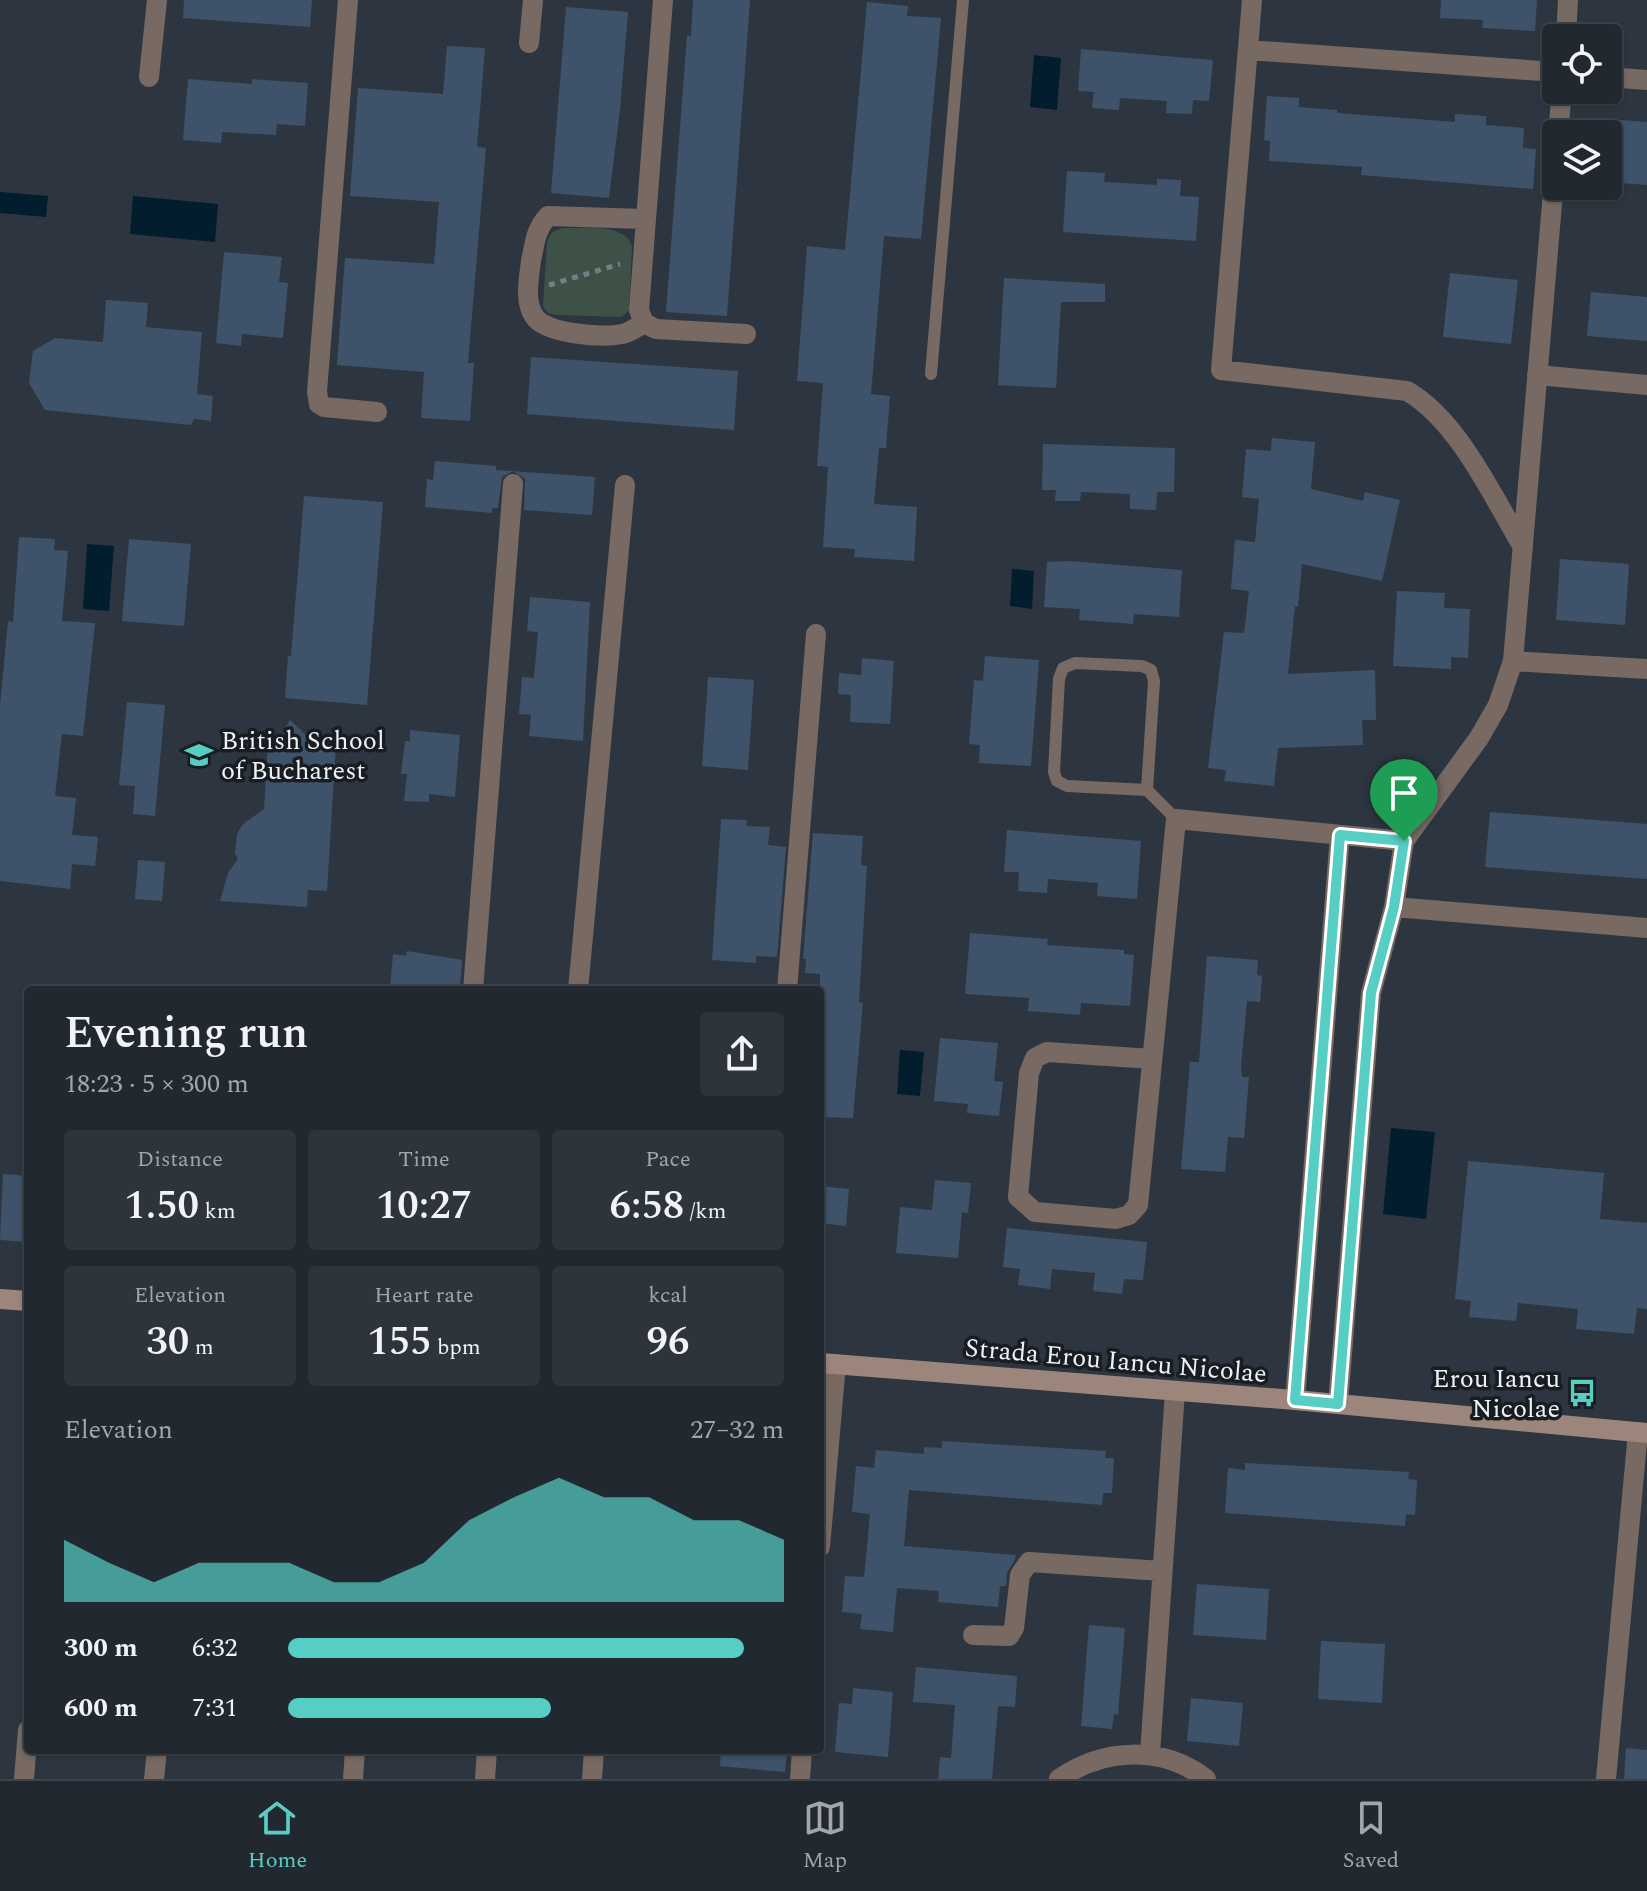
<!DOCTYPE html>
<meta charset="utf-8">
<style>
:root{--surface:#222830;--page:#2e343c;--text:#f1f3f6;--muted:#a2a6ab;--line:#3f444c;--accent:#56cec4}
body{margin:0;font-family:Spectral,serif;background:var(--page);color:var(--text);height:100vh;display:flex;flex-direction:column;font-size:30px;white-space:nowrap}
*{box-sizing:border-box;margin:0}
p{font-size:26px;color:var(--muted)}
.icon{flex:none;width:44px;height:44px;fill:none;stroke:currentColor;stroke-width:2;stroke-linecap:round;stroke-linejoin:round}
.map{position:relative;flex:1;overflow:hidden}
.side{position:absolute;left:24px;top:986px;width:800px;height:768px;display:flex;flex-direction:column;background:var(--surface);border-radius:8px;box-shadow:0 2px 6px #0004,0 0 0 2px var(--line)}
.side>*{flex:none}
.tools{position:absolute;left:1542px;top:24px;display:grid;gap:16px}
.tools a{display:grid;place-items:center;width:80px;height:80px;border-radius:8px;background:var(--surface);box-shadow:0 2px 6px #0004,0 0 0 2px var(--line);font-size:40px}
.pin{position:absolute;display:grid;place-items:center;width:68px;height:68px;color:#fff;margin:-82px -34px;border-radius:50% 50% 50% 0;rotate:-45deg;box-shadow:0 0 8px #0007}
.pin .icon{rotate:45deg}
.round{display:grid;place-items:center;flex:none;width:84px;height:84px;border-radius:8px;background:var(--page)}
.overview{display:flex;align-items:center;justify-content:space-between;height:136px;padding:0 40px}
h1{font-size:44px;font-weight:600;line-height:60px}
.figures{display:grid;grid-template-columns:repeat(3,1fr);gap:12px;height:136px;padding:8px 40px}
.figures div{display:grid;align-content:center;border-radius:8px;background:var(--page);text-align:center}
.figures b{font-size:40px;font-weight:600}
.figures small{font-size:22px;font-weight:400}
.figures p{font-size:22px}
.chart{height:224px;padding:16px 40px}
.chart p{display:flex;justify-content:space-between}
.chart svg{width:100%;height:144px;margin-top:8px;fill:var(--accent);opacity:.7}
ul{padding:0 40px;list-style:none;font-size:26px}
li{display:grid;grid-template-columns:128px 96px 1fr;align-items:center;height:60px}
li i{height:20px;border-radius:10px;background:var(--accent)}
.dock{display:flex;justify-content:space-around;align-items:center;height:112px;border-top:2px solid var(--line);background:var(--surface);font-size:22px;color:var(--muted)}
.dock a{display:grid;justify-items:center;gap:4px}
.dock .on{color:var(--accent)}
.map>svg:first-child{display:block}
.green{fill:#3e5146}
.water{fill:#021d2e}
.building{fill:#3e536a}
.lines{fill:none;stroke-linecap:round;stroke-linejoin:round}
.path{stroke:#757d86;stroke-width:5;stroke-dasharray:6 6;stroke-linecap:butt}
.lane{stroke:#786963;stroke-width:12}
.street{stroke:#786963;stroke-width:20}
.secondary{stroke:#9c867c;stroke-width:20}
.route-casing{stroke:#fff;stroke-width:16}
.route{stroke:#56cec4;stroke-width:10}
.labels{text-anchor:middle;stroke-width:7;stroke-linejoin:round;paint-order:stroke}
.poi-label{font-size:26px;fill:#edf2f9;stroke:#191d22;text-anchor:start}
.street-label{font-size:26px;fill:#edf2f9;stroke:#191d22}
</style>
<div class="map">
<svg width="1647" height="1779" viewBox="0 0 1647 1779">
<rect width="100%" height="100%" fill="#2d3640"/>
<path class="green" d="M562,228C584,229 623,222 632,246L629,310L622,317L556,315L548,313L543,306L547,242L552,232Z"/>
<path class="water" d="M1034,55L1061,58L1057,110L1030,107Z
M0,192L48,196L46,217L0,213Z
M133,196L218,204L215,242L130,234Z
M87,544L114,546L109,611L83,609Z
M1012,569L1034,571L1032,609L1010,606Z
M900,1050L924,1052L920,1096L897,1094Z
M1391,1128L1435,1132L1426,1219L1383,1214Z"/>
<path class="building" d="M184,0H312L310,27L183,18Z
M693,0H750L727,316L666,312L687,35L691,36Z
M1441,0H1537L1535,31L1482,28L1483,20L1440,18Z
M867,2L908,6L907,16L941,18L921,239L884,236L871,394L890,396L886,448H879L874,504L917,507L914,561L854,557L855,549L823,547L828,467L817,466L823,383L797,381L807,246L845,250Z
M566,7L628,12L620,110L609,198L551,193Z
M447,46L485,48L477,147L486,148L468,363H474L470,421L421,418L424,372L337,365L345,258L434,264L439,202L350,196L358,88L443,94Z
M1081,49L1213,60L1209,101L1193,100L1192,114L1166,113L1167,101L1120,98L1119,110L1092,108L1094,92L1078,91Z
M188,79L252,84V79L308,83L305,126L277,124L276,135L222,132L221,143L183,140Z
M1267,96L1299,98V107L1337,110V113L1455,122V114L1486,116V125L1524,128L1523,148L1536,149L1533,189L1361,175L1362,167L1269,161L1270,141L1264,140Z
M1608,119L1647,122V185L1608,182Z
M1067,171L1105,173L1104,182L1157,185V179L1181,180L1180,196L1199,197L1196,241L1063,232Z
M224,252L282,257L279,282L288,283L283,338L242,334L241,346L216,343Z
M1450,273L1518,280L1511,344L1443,337Z
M1004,278L1105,284V302H1061L1056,388L998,385Z
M1591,292L1647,297V341L1587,336Z
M106,300L148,303L146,327L202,332L197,394L213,396L211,421L194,419L191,425L45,410L29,383L33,351L55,338L103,342Z
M531,357L738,371L734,430L527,414Z
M1272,438L1315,442L1311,489L1363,501L1365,492L1400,500L1382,581L1302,564L1298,607L1295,606L1288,674L1375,670L1376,720H1362L1363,745L1278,748L1274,786L1224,781L1226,770L1208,768L1224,632L1244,633L1249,591L1231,589L1235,540L1255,542L1259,499L1242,497L1246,449L1271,451Z
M1043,444L1175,448L1174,492H1157L1156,510L1130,509V494L1081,492L1080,501H1055L1056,490H1042Z
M435,461L496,466V470L595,477L592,515L524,510L525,479L513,471L502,477L498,508H492V513L425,507L427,479L433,480Z
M304,496L383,502L367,705L285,698L288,656H291Z
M19,537L55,539L54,550L68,551L62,621L95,623L83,736L62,734L55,796L76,798L72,835L98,837L95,866L72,864L70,889L0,881V706L8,621L13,622Z
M129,539L191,544L184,626L122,621Z
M1560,559L1629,564L1625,625L1556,620Z
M1068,561L1182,570L1179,617L1134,614L1133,624L1079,620L1080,609L1044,607L1047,562Z
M1397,591L1445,593L1444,608L1470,609L1468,658L1451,657V669L1393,666Z
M530,597L590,602L583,741L529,736L531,715L519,714L522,677L534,678L538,632L527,631Z
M985,656L1039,660L1031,766L979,763L980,745L969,744L974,680L983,681Z
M862,658L894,661L890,724L850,722L851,695L838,694L839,673L861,675Z
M708,677L754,680L748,770L702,766Z
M127,702L165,705L155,816L133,814L135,786L119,785Z
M290,720L306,735L308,743L336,745L327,891L308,890L307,907L220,901L228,873L238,859L235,853L237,834L243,824L264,809L268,740H279Z
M410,730L460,735L455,797L429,794V802L404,801L407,774H401L405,741H410Z
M1490,812L1647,824V879L1485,867Z
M721,819L747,820L746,826L770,827L768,845L786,847L777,957L756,956V963L712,960Z
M1007,830L1141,841L1137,899L1097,896L1098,883L1048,879L1047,893L1018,891L1019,872H1004Z
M813,833L863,836L861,865L867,866L859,1002L863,1003L853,1118L820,1117V974L805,973L806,959H803Z
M138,860L165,862L162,901L135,899Z
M970,933L1048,939L1047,945L1124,950V954L1134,955L1130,1006L1081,1003L1080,1015L1028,1011L1029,998L965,994Z
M407,951L462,960L460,990H390L393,954L406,956Z
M1207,956L1258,960L1257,975L1262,976L1260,1002L1247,1001L1241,1066L1242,1077H1249L1244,1138L1228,1137L1225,1172L1181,1169L1190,1062H1199Z
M940,1038L998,1043L994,1081L1003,1082L999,1116L967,1113L968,1104L934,1101Z
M1468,1161L1604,1173L1600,1219L1647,1223V1309L1637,1308L1634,1334L1576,1329L1578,1309L1518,1303L1516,1321L1469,1317L1471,1301L1455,1299Z
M3,1174L28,1176L26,1242L0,1240Z
M935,1180L971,1183L968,1213L962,1212L958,1258L896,1253L900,1207L932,1210Z
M820,1186L849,1189L846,1226L820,1223Z
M1007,1228L1147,1242L1143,1280L1124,1279L1122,1294L1093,1291L1095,1273L1052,1269L1050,1289L1018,1285L1020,1269L1003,1267Z
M942,1441L1106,1451L1105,1458H1114L1112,1493H1103L1102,1505L909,1490L904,1546L1016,1555L1015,1559L1007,1573L1006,1586H1000L998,1607L938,1602L939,1591L897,1588L893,1632L860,1629L862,1614L842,1612L845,1576L864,1577L867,1547L870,1514L852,1512L856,1466L874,1468L876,1450L924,1454V1447L942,1448Z
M1245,1463L1409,1472L1408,1479L1417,1480L1415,1515L1406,1514L1405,1526L1225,1513L1228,1468L1245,1470Z
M1197,1584L1269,1589L1266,1640L1193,1635Z
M1089,1625L1125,1628L1118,1715L1114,1714L1112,1729L1081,1726Z
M1321,1641L1385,1644L1382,1703L1318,1699Z
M916,1667L1017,1676L1015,1707L998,1706L992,1779H938L940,1757L951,1758L955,1705L913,1702Z
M853,1688L893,1692L888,1757L835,1752L839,1703L852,1704Z
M1191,1698L1243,1703L1239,1746L1187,1741Z
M1626,1748L1647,1750V1779H1624Z
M721,1750H787L785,1772L720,1766Z"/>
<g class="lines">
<path class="path" d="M549,285L620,264"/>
<path class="lane" d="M931,374L963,0
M1147,790L1154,681L1151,670L1142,666L1075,663L1063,668L1059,679L1054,772L1057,781L1067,786L1147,790L1176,819"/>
<path class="street" d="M348,0L317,392L319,404L324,407L377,412
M663,0L639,310L644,323L656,329L746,334
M1252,0L1221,370L1407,391C1458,420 1493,497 1523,547
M1566,38L1568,0
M529,43L533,0
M1248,50L1556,72
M149,77L157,0
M1608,77L1647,80
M1558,134L1562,90
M644,323C637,327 629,333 622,334C602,338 545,334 534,316C524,301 529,278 531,261C535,243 535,230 548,216L645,219
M1537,375L1647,385
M1513,661L1647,669
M1394,907L1647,928
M473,990L513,484
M578,990L625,485
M787,990L816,634
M1152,1059L1047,1052L1035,1058L1029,1073L1018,1197L1035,1212L1116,1219L1129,1215L1138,1205L1176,819L1404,841
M1295,1400L1340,835
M1338,1404L1371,993L1394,907L1404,841L1479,738L1498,705L1513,661L1556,157
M820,1547L836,1364
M973,1635L1009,1636L1014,1628L1020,1575L1029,1562L1162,1571
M1150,1754L1175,1391
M24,1779L28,1730
M154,1779L157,1750
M353,1779L355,1750
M485,1779L487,1750
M592,1779L594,1750
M800,1779L802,1750
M1059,1779C1103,1748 1162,1745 1206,1779
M1606,1779L1638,1432"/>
<path class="secondary" d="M0,1299L28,1301
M820,1363L1295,1400L1647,1433"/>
</g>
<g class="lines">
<defs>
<path id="route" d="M1340,835L1404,841L1394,907L1371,993L1338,1404L1295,1400Z"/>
</defs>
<use href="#route" class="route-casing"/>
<use href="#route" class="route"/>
</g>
<defs>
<symbol id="school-bare" viewBox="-9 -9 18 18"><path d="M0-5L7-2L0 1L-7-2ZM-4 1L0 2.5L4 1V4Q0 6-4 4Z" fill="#56cec4" stroke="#191d22" stroke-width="2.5" paint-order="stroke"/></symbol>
<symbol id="bus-bare" viewBox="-9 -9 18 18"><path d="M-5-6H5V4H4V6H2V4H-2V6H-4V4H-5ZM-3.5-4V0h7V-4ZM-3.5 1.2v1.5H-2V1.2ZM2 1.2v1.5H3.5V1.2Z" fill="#56cec4" stroke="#191d22" stroke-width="2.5" paint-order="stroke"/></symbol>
</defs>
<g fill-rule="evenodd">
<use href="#school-bare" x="179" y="735" width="40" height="40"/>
<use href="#bus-bare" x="1562" y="1373" width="40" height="40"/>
</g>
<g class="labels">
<g class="poi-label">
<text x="221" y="749">British School<tspan x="221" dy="30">of Bucharest</tspan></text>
<text x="1560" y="1387" text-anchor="end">Erou Iancu<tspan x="1560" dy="30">Nicolae</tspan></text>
</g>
<g class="street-label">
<text transform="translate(1116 1360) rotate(5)" y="9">Strada Erou Iancu Nicolae</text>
</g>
</g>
</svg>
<div class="tools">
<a><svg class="icon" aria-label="locate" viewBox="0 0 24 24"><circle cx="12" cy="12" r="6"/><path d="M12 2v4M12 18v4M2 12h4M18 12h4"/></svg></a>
<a><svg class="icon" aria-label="layers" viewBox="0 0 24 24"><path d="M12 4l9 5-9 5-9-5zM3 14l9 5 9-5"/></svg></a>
</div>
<div class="pin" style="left:1404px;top:841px;background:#1e9e55"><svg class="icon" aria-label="arrive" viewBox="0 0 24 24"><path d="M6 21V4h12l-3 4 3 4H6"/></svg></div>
<section class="side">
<div class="overview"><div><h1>Evening run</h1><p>18:23 · 5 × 300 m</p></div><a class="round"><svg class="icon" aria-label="share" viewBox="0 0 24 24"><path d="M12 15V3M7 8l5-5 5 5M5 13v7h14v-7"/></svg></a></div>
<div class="figures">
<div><p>Distance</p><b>1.50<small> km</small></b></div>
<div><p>Time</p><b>10:27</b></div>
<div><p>Pace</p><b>6:58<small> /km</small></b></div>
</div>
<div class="figures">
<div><p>Elevation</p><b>30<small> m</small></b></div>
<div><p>Heart rate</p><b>155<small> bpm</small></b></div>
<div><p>kcal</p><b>96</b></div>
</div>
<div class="chart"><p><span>Elevation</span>27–32 m</p>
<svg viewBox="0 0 160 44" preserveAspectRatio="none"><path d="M0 44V25L10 32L20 38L30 32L40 32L50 32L60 38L70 38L80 32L90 19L100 12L110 6L120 12L130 12L140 19L150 19L160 25V44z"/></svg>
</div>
<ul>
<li><b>300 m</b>6:32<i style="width:92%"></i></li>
<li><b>600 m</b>7:31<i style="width:53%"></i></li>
</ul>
</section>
</div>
<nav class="dock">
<a class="on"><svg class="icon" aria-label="home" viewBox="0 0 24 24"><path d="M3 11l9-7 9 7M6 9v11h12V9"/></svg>Home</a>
<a><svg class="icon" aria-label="map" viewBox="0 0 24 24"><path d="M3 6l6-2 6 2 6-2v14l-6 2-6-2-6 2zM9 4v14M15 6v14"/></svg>Map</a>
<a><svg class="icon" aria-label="saved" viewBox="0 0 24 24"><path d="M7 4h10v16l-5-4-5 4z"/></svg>Saved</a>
</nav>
